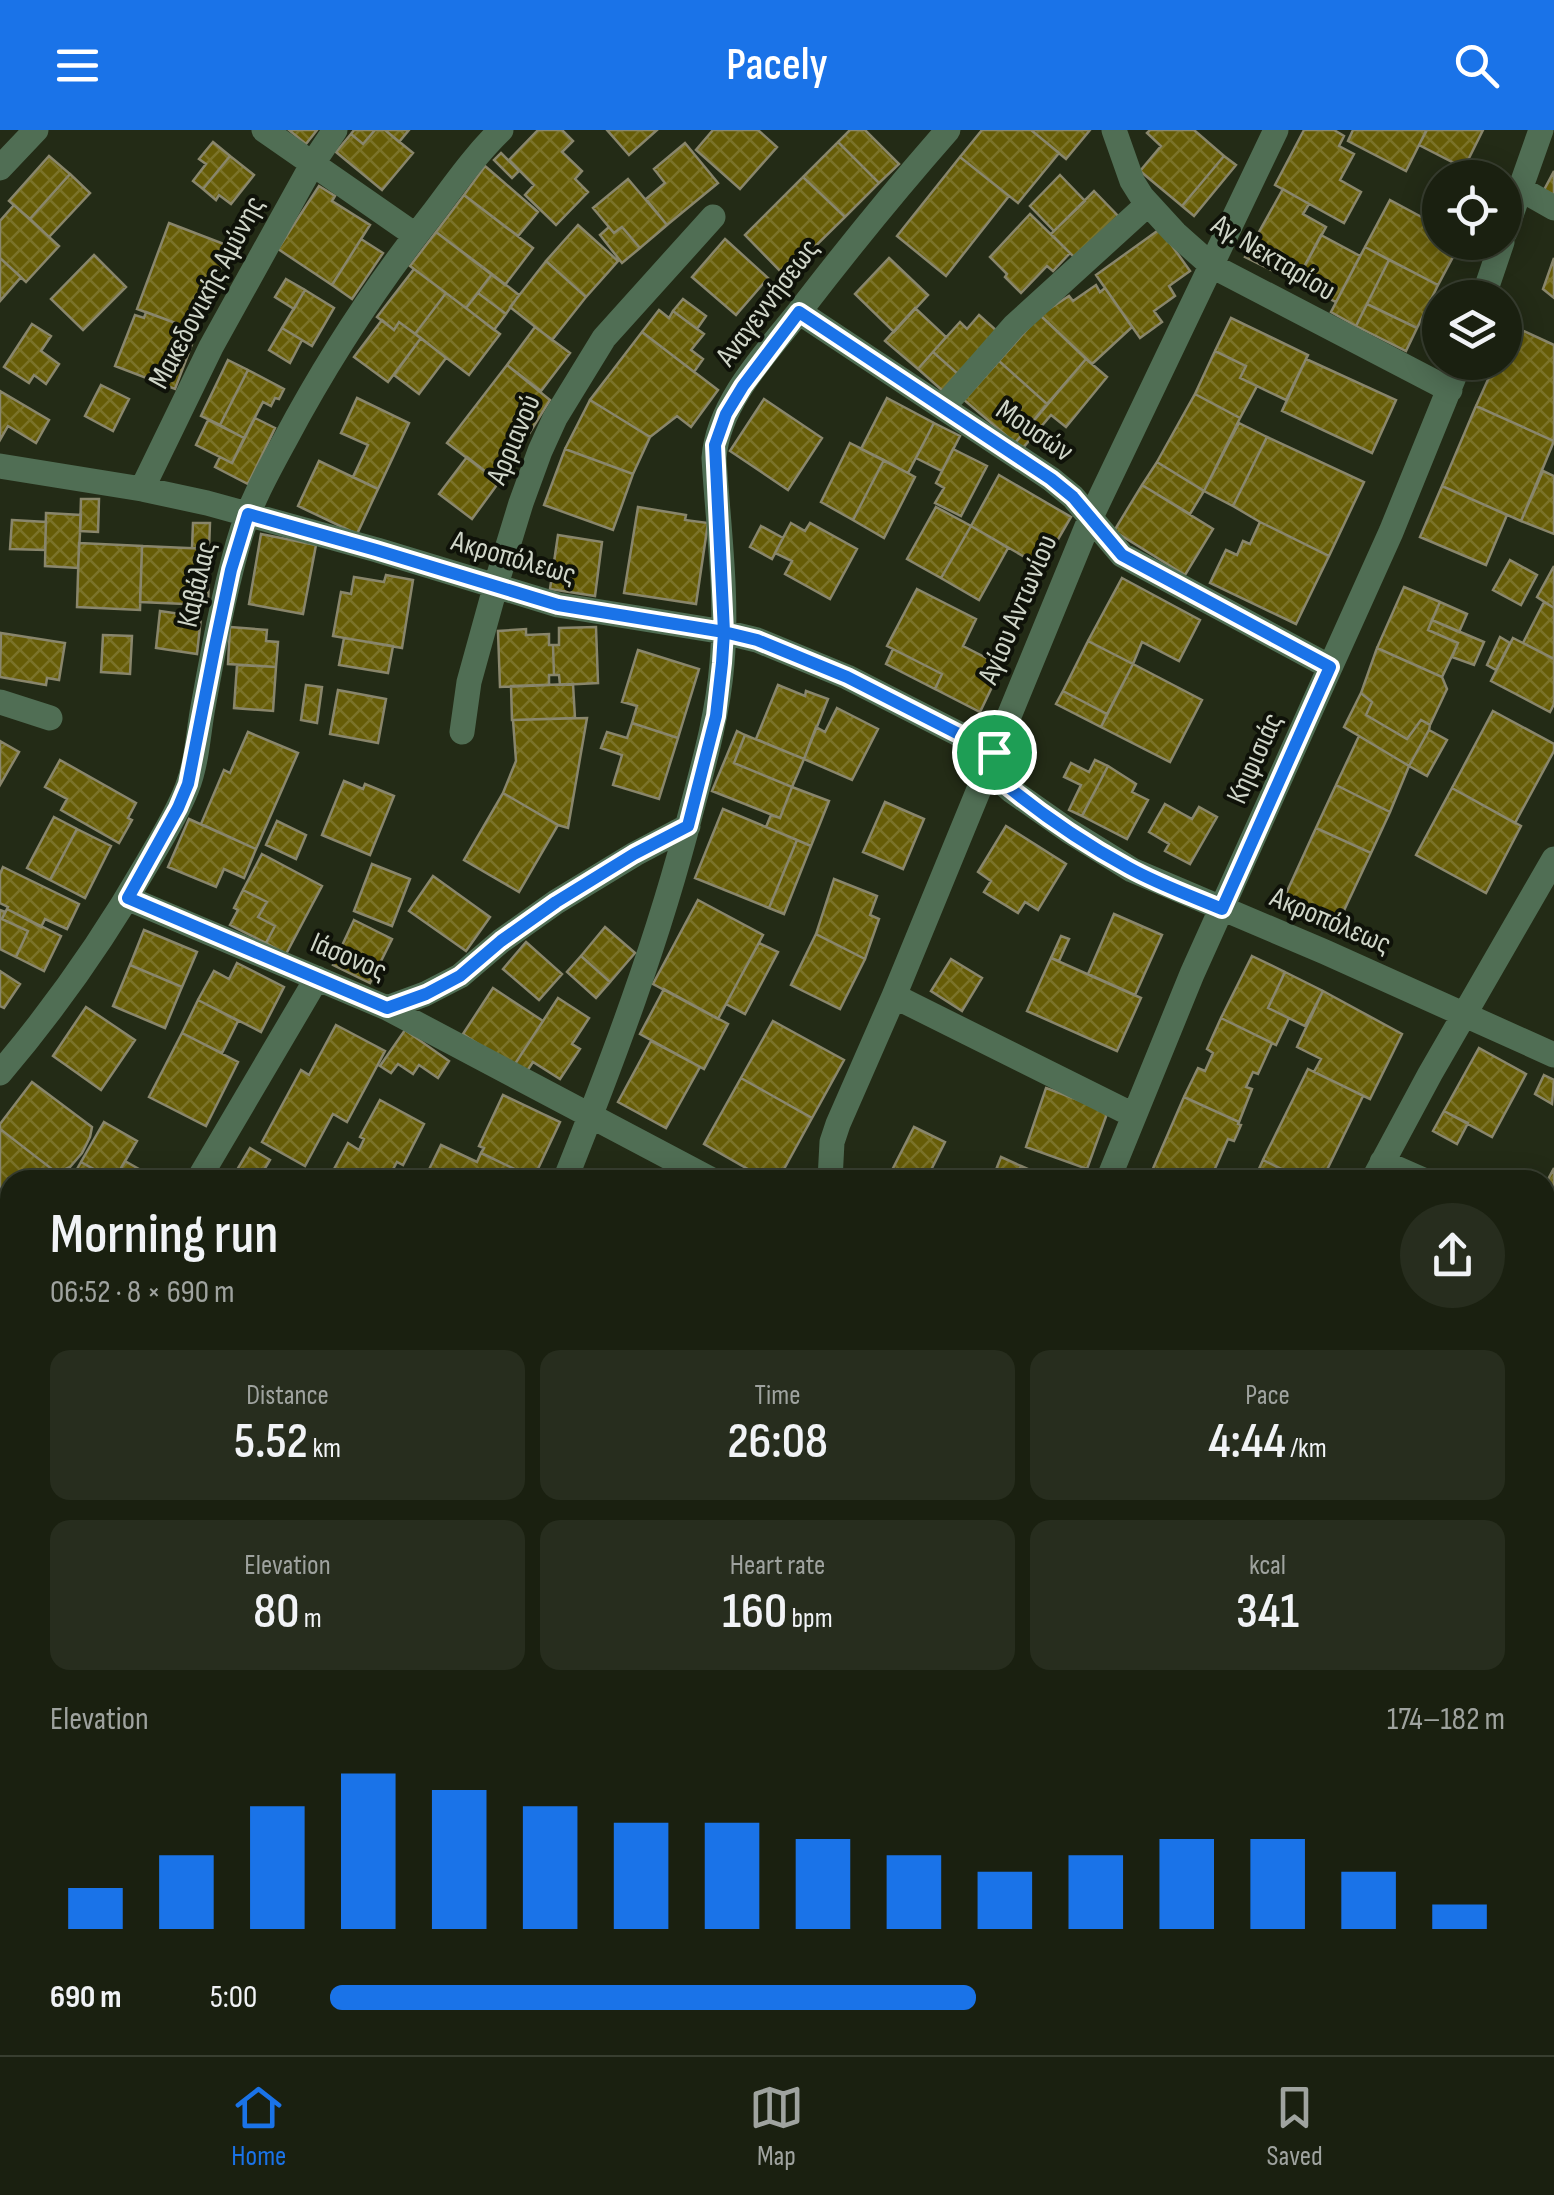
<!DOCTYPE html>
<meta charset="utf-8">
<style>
:root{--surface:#1a2010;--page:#272d1e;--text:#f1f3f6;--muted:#9fa39f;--line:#383e30;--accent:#1a73e8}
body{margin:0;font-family:"Sofia Sans Condensed",sans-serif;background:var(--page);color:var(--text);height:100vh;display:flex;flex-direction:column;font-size:38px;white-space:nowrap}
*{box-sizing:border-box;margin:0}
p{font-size:32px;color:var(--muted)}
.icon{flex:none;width:55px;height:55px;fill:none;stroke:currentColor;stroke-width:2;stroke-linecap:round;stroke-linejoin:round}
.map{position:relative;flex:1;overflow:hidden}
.panel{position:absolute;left:0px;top:1040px;width:1555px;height:885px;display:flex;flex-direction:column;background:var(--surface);border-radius:30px 30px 0 0;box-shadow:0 5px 25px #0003,0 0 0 2px var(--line)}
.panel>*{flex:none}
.buttons{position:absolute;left:1422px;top:30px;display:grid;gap:20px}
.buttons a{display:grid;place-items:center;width:100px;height:100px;border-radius:50%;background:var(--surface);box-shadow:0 5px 25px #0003,0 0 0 2px var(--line);font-size:50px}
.pin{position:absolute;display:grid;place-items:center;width:85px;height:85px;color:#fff;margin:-42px;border:5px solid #fff;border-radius:50%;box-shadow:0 2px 10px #0007}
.round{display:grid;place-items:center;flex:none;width:105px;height:105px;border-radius:52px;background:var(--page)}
.headline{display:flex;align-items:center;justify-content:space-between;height:170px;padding:0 50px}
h1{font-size:55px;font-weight:600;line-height:75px}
.figures{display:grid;grid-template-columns:repeat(3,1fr);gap:15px;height:170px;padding:10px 50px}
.figures div{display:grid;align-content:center;border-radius:20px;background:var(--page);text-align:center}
.figures b{font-size:50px;font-weight:600}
.figures small{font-size:28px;font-weight:400}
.figures p{font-size:28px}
.chart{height:280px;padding:20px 50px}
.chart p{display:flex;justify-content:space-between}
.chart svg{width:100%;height:180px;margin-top:10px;stroke:var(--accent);stroke-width:6}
ul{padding:0 50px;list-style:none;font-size:32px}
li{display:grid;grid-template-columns:160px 120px 1fr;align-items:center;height:75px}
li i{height:25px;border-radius:12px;background:var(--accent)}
header{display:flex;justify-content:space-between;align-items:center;height:130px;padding:0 50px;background:var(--accent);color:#fff;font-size:45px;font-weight:600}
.menu{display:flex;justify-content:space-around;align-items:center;height:140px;border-top:2px solid var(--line);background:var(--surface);font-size:28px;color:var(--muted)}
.menu a{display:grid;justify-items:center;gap:5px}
.menu .on{color:var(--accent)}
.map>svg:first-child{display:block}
.building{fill:url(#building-cross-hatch);stroke:#89866c;stroke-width:2.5}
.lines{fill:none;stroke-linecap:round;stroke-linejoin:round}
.minor{stroke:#506e54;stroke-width:25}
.route-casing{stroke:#fff;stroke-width:20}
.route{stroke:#1a73e8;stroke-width:12}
.labels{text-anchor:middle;stroke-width:8;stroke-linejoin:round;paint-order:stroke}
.street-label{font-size:30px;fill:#d0d6c9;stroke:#0f1209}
</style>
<header><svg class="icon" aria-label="menu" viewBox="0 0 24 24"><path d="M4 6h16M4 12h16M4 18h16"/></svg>Pacely<svg class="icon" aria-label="search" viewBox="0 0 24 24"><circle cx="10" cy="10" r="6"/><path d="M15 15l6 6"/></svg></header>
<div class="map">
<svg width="1554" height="1925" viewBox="0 0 1554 1925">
<defs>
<pattern id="building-cross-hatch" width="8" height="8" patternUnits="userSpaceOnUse" patternTransform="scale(2.5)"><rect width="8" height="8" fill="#665c07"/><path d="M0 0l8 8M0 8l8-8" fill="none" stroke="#7b732a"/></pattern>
</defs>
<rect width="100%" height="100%" fill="#232b16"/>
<path class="building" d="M289,0H317L306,14Z
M354,0H375L363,14L351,4Z
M375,0H385L413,23L382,60L336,22L351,4L363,14Z
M385,0H409L399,12Z
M538,0H562L573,11L562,22L582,41L575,49L588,62L556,95L525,65L534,55L509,30Z
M607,0H657L629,25Z
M713,0H758L777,17L740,59L696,20Z
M850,0H865L899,34L879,53L838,12Z
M982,0H1031L1059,23L1018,73L960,27Z
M1031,0H1090L1066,29Z
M1150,0H1194L1224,26L1182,76L1140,41L1161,16L1147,3Z
M1304,0H1334L1344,6L1339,16L1354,24L1340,50L1361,62L1344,93L1275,55Z
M1353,0H1424L1426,1L1406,41L1348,11Z
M1427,0H1483L1464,38L1419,15Z
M213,12L230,26L203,59L193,51L206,34L199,29Z
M838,12L879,53L845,87L803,47Z
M685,13L718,53L667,95L646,69L665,53L654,39Z
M501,23L519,41L512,48L494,30Z
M49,26L70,44L30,89L9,71Z
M230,26L254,45L231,74L219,65L216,70L203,59Z
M1224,26L1236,35L1194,86L1182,76Z
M960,27L1009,66L946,146L897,106Z
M485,36L538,82L518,106L464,65Z
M1554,41V65L1544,60Z
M70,44L90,63L49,107L30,89Z
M1060,45L1085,71L1054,101L1030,76Z
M803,47L845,87L785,146L745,105Z
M628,49L667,95L640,118L622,97L614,103L593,78Z
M319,56L335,66L332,71L370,95L332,155L278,119Z
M1283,59L1309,74L1303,84L1326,97L1296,152L1245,127Z
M1094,61L1120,88L1077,130L1051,104Z
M464,65L533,118L505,155L436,102Z
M1390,70L1440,97V112H1461L1438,155L1365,117Z
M14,75L59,116L26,152L0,128V91Z
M1030,84L1070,123L1053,141L1047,136L1021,163L1005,147L1007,144L990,127Z
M169,93L229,116L197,201L137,179Z
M578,95L618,131L586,167L546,131Z
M609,97L614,103L622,97L640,118L622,133L600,105Z
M1160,99L1190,141L1169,156L1175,166L1154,181L1162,192L1140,208L1096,145Z
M436,102L492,144L466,178L410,136Z
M1321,105L1360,126L1336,172L1296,152Z
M361,109L383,123L352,169L332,155Z
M725,109L768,148L736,185L692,147Z
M1365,117L1389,130L1356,196L1331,182Z
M94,125L126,157L83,200L51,169Z
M0,128L21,147L0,171Z
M889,128L928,165L894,202L855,164Z
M1554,128V168L1543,159Z
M1389,130L1438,155L1417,198L1367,174Z
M546,131L586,167L552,210L510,177Z
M414,139L446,163L415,204L399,192L394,200L377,187Z
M492,144L519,165L506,184L478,163Z
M286,149L305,160L294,179L275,167Z
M1096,155L1100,162L1105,158L1132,197L1092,234L1040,185L1069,166L1073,171Z
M305,160L334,178L312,216L282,198Z
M446,163L500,204L469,245L415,204Z
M478,163L506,184L494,200L466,178Z
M683,169L706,186L697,199L673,181Z
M1367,174L1417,198L1406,221L1356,196Z
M915,178L946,207L918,239L885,211Z
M659,180L669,188L673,181L704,204L691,220L703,229L694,242L642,202Z
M146,182L197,201L175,259L115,236L135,185L144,188Z
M979,185L997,201L959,245L933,222L960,192L967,199Z
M1040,185L1086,229L1047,274L999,231Z
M1231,188L1308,225L1286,270L1240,248L1246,236L1215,221Z
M382,190L394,200L399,192L421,208L388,252L354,227Z
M32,194L51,206L41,221L59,234L46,254L34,245L29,253L4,237Z
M1513,196L1554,215V311L1476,276L1496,232H1505V213Z
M535,197L570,223L541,261L507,235Z
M282,198L302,210L290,233L269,220Z
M642,202L718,260L691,297L677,286L650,307L590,270Z
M421,208L446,228L419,264L394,245Z
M1215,221L1246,236L1240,248L1257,256L1240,288L1195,264Z
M933,222L959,245L944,262L918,239Z
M1086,229L1107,247L1066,297L1051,285L1022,319L1015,313Z
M1306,229L1396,270L1372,323L1282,281Z
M228,230L248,240L220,295L201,286Z
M999,231L1047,274L1015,313L964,270Z
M507,235L550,270L499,352L447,313Z
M248,240L284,259L279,269L275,268L271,276L263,272L244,308L220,295Z
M101,255L129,269L113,301L85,286Z
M0,261L49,290L36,313L8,296L0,310Z
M1195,264L1240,288L1204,361L1157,332Z
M357,268L409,293L378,359L353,347L368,315L341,303Z
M887,268L934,293L908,343L861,319Z
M764,269L822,308L788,360L730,321Z
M590,270L650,307L633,344L565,319Z
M1476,276L1554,311L1521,391L1442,356Z
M255,288L275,298L248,354L215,337L220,327L232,333Z
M208,290L244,308L232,333L196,315Z
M934,293L960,306L942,341L916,328Z
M1239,293L1267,307L1233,376L1204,361Z
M1267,307L1364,352L1329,426L1260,392L1233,376Z
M850,313L884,330L853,390L821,372Z
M565,319L633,344L613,400L544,375Z
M953,319L987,336L961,386L935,373L944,358L936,353Z
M467,327L499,352L472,389L439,364Z
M884,330L915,347L884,408L853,390Z
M319,331L378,359L357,404L298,376Z
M1157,332L1204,361L1190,384L1142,355Z
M1543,341L1554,346V404L1521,391Z
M999,345L1071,387L1042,437L971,396Z
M1142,355L1213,399L1185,445L1114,401Z
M1442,356L1507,385L1486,435L1420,407Z
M81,369H99L98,402L80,401Z
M638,377L686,385L685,390L708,393L696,474L624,463Z
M936,377L971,396L941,448L907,429Z
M46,383L81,385L78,438L45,436Z
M12,390L46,392L45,420L10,419Z
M1260,392L1329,426L1296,494L1210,453L1226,420L1237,425L1243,411L1250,414Z
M193,393H210L209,419L192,418Z
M791,393L805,401L810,393L857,419L830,469L785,444L792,431L775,423Z
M761,396L783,408L772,429L750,417Z
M971,396L1008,418L979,470L941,448Z
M261,404L316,415L303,484L249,474Z
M558,405L602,412L595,466L550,459Z
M79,413L142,416L140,480L77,477Z
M142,416L209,419L208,427H197L196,444H209L208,475L140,472Z
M1510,430L1537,445L1521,475L1493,460Z
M1554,436V478L1537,467Z
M386,445L413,450L402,518L333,506L341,462L351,464L354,447L384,452Z
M1122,448L1200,490L1179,531L1142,512L1133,534L1088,511Z
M1404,457L1440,472L1428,500L1458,513L1442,547L1377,518Z
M917,459L976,489L963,516L1002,536L980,582L935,559L942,544L887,516Z
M1440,472L1467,484L1459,502L1432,490Z
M1544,472L1554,478V529L1523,513Z
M160,481L201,487L197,524L156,518Z
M1432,490L1484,512L1474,535L1452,527L1458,513L1428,500Z
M230,497L267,500L266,511L278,512L276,537L228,534Z
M596,497L598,553L560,555L559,545H554L553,515H559V498Z
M526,499V505L549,504V515H553L554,545H549V555L500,557L498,501Z
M1,503L65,513L59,550L47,548L46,555L0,547Z
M103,505L132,506L130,544L101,542Z
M1500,507L1510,513L1496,540L1487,535Z
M344,508L393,516L388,543L339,535Z
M1513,508L1554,529V574L1550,582L1491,551Z
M1088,511L1133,534L1107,584L1063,561Z
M1377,518L1442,547L1447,559L1430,595L1421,590L1407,609L1366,585L1372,572L1361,563Z
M893,519L942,544L935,559L886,534Z
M638,520L699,539L678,608L632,593L637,576L622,572Z
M1133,534L1202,570L1170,632L1101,597Z
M237,535L276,537L273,581L234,578Z
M573,554L575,588L512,590L511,556Z
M306,555L322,557L317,593L301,590Z
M778,555L805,566L806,561L828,569L804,629L756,609Z
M338,560L386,569L378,613L330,604Z
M1063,561L1107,584L1101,597L1056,574Z
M1361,563L1372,572L1366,585L1407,609L1421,590L1430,595L1429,600L1409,636L1344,597Z
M837,578L878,599L852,650L804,629L816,597L825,602Z
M1493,581L1554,614V621L1515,693L1452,658Z
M587,588L568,698L558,695L503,663L516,631L513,590Z
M632,593L678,608L659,669L613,655L622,625L601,618L607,602L627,608Z
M1429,600L1447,610L1427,646L1409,636Z
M737,601L745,605L734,633L792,657L780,688L712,661Z
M248,602L298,623L256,719L201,694L224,640L230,643Z
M745,605L804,629L792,657L734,633Z
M1359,606L1409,636L1390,682L1336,655Z
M0,611L19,622L0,655Z
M60,630L136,673L128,688L132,690L119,713L61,680L67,669L45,657Z
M1095,630L1108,636L1082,686L1069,680L1081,655L1064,647L1071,633L1089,642Z
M1108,636L1136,654L1132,662L1148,670L1127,709L1082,686Z
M344,651L363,659L365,654L394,666L370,725L322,705Z
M1336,655L1390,682L1371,723L1316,698Z
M792,657L829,671L811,716L766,697L771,685L780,688Z
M1452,658L1521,696L1486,763L1416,725Z
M503,663L558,695L519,762L464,730Z
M885,672L924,689L903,739L863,722Z
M1165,674L1192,689L1199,677L1217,687L1190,734L1165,721L1169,714L1149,702Z
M723,679L797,710L769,778L695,748Z
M54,687L77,699L50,750L27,738Z
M189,689L256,719L244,748L224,739L216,757L168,737Z
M277,691L306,705L296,729L266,715Z
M1006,696L1066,734L1038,780L1025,772L1018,783L984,762L991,751L978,742Z
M1316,698L1371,723L1339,791L1285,766Z
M77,699L111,716L85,768L50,750Z
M797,710L811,716L784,784L769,778Z
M262,724L322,756L286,824L266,813L275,796L258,787L267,772L243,760Z
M372,734L410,749L392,796L354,781Z
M3,737L79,774L67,799L45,789L41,797L7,779L8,777L0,773V744Z
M433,746L490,787L466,821L409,781Z
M834,749L877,766L870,785L879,789L865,829L816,804Z
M243,760L267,772L258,787L275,796L266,813L230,795L238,780L234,778Z
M698,770L763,805L718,889L653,854Z
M7,779L61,806L44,841L16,827L28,801L2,789Z
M0,780L5,782L2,789L28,801L16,827L0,819Z
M1114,784L1162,805L1135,865L1088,844Z
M354,790L392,809L370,853L333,835Z
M605,797L635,823L610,852L581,826Z
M144,800L197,822L182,857L130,835Z
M816,804L865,829L840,879L791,855Z
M1061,806L1069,809L1059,831L1051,828Z
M526,812L562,844L539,870L503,839Z
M759,813L778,822L745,884L726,874Z
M581,826L610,852L596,868L567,842Z
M1252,826L1285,842L1268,878L1289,888L1276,915L1221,888Z
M1051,828L1141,868L1117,921L1027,881Z
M951,829L982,848L962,881L931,861Z
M237,833L284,857L261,902L198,870L214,841L229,849Z
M130,835L182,857L165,898L113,876Z
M0,841L20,854L4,878L0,876Z
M1285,842L1323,861L1305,896L1268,878Z
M493,858L543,891L513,937L463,904Z
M664,859L728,894L704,939L640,904Z
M1323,861L1402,904L1370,969L1314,942L1321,929L1297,917Z
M558,868L589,888L572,914L580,919L560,949L533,932L525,944L513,937Z
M198,870L238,891L222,923L182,903Z
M86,877L135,910L101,960L53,926Z
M1221,888L1272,913L1258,944L1253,942L1246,957L1252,959L1239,992L1184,967L1198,938L1205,941L1213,923L1207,919Z
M773,891L844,930L812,988L741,948Z
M336,895L385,921L347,992L333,984L305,1036L262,1012L301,940L309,945Z
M405,900L449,931L438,948L419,935L413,944L398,934L391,943L380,936Z
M182,903L238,932L206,996L149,967Z
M651,911L700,937L666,998L618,972Z
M1479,918L1526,944L1492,1007L1444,981Z
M1308,939L1363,966L1322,1050H1304L1263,1030Z
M1544,945L1554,950L1552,974L1535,964Z
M741,948L812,988L778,1050H767L704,1014Z
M32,952L92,997L90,1007L82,1023L70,1037L57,1043L0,999V994Z
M1046,958L1108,981L1087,1039L1026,1017Z
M503,965L560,992L536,1043L531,1040L529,1046L481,1023L484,1018L479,1016Z
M1184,967L1239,992L1238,994L1241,995L1234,1011L1228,1009L1210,1050H1148Z
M380,970L424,994L403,1035L397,1032L387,1050H350L333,1041L348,1013L359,1020L364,1009L360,1007Z
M1444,981L1468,993L1457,1014L1433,1001Z
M104,992L137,1011L114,1050L81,1032Z
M914,997L945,1012L926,1050H887Z
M0,999L57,1043L52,1050H10V1076L0,1068Z
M441,1015L477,1032L481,1023L529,1046V1050H424Z
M250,1018L270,1030L261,1045L268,1050H231Z
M1001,1027L1021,1036L1014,1050H992Z
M1263,1030L1304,1050H1254Z
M125,1031L144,1042L139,1050H114Z
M81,1032L112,1050H75L72,1048Z
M1021,1036L1050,1049L1014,1050Z
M1554,1038V1087L1545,1082V1055Z
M0,1125L10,1126V1211L3,1210L6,1189L0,1188Z
M1545,1142L1554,1151V1197L1545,1191Z
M1545,1191L1554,1197V1216L1548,1226L1545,1224Z
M0,1216L10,1219V1312L0,1309V1282L10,1250L0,1247Z
M0,1336L10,1338V1394L0,1392Z
M0,1402L6,1403L0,1436Z
M1545,1769H1554V1807H1545Z
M1554,1850V1891L1545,1892V1851Z
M749,1915H781L777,1925H767L748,1919Z
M886,1915H943L939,1925H881Z
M1284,1915H1347V1925H1283Z
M1383,1915H1446H1441L1442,1925H1384Z
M844,1921L872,1922V1925H843Z"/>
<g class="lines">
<path class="minor" d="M264,0L415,105
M1114,0L1132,51L1142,67L1175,103L1212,136L1450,260
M0,38L36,0
M1519,58L1554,78
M1505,102L1541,0
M1483,168L1502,112
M799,182L1051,349L1073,367L1122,425L1330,537
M943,277L1014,196L1148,74
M0,336L142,359L207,373L377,420L558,475L724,502L757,510L847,547L994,622
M142,359L211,217L313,33L335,0
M0,572L50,588
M462,602L469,552L495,458L521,373L540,321L555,288L604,208L713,87
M988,640L1012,661L1069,701L1132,740L1325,822L1554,925
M127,768L387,878L712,1050
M894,866L1133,985
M387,878L425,864L460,846L501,811L556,772L635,724L688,696
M0,943C56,877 105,807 148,732C162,708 177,684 187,658C197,633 198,604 203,577C213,522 223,467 238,414C248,377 267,343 285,310C328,229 377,154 434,82C455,54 476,24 501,0
M1382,1032L1423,1050
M198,1050L317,848
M565,1050C613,930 659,808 691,682C704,633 718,584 722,533C728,466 718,395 714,328C718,272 769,220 802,178C849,117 897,58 948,0
M830,1050L832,1012L838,994L894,866L1090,389L1276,0
M1108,1050L1192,844L1391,402L1460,232
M1373,1050L1430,944L1554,729
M0,1084L10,1092
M1545,1102L1554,1105
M0,1489H10
M1545,1685L1554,1687
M0,1690L10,1687
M109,1915L112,1925
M1500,1915L1502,1925
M462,1925L465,1915
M623,1925L625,1915
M1053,1925L1064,1915"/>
</g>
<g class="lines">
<defs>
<path id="route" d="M994,622L847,547L757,510L724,502L558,475L376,420L248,384L231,440L215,516L188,654L178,678L128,768L387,878L426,864L460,846L501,811L556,772L634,724L688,696L716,586L722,533L724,502L715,315L726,284L743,256L799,182L1051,349L1073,367L1122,425L1330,537L1222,779C1191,766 1158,754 1129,738C1079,711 1031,677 988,640L994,622"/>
</defs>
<use href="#route" class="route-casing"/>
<use href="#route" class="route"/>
</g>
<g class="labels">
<g class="street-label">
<text transform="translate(1274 127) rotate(31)" y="10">Αγ. Νεκταρίου</text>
<text transform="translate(206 162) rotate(-62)" y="10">Μακεδονικής Αμύνης</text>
<text transform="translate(767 172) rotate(-53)" y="10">Αναγεννήσεως</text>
<text transform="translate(1035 300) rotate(34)" y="10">Μουσών</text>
<text transform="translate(513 309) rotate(-67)" y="10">Αρριανού</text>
<text transform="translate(514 427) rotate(16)" y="10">Ακροπόλεως</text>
<text transform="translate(196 454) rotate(-77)" y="10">Καβάλας</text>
<text transform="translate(1017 479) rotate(-67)" y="10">Αγίου Αντωνίου</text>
<text transform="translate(1254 628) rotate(-66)" y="10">Κηφισιάς</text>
<text transform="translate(1331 790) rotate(23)" y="10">Ακροπόλεως</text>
<text transform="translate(349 826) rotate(23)" y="10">Ιάσονος</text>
</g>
</g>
</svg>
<div class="buttons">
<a><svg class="icon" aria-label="locate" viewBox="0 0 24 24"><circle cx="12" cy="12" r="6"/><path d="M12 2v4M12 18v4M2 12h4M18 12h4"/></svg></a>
<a><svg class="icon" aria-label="layers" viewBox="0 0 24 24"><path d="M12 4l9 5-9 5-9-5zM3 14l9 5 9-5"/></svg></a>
</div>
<div class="pin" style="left:994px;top:622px;background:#1e9e55"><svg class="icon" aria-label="arrive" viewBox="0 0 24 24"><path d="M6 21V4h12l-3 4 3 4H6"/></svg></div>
<section class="panel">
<div class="headline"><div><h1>Morning run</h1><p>06:52 · 8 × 690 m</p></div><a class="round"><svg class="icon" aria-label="share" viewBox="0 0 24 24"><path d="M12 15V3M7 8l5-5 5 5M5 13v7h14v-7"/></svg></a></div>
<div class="figures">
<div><p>Distance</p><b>5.52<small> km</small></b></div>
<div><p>Time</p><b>26:08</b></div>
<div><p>Pace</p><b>4:44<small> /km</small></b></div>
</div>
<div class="figures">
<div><p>Elevation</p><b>80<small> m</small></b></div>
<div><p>Heart rate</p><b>160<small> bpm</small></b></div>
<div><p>kcal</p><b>341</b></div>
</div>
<div class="chart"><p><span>Elevation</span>174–182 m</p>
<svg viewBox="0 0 160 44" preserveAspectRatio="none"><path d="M5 44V34M15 44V26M25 44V14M35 44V6M45 44V10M55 44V14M65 44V18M75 44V18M85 44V22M95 44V26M105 44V30M115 44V26M125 44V22M135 44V22M145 44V30M155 44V38"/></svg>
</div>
<ul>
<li><b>690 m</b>5:00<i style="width:55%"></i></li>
</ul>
</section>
</div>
<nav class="menu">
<a class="on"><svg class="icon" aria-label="home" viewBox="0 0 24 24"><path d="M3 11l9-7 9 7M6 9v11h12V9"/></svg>Home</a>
<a><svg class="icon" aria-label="map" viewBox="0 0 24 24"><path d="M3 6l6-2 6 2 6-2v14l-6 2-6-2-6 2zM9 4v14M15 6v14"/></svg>Map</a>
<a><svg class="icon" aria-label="saved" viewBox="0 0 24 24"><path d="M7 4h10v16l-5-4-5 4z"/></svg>Saved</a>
</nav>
